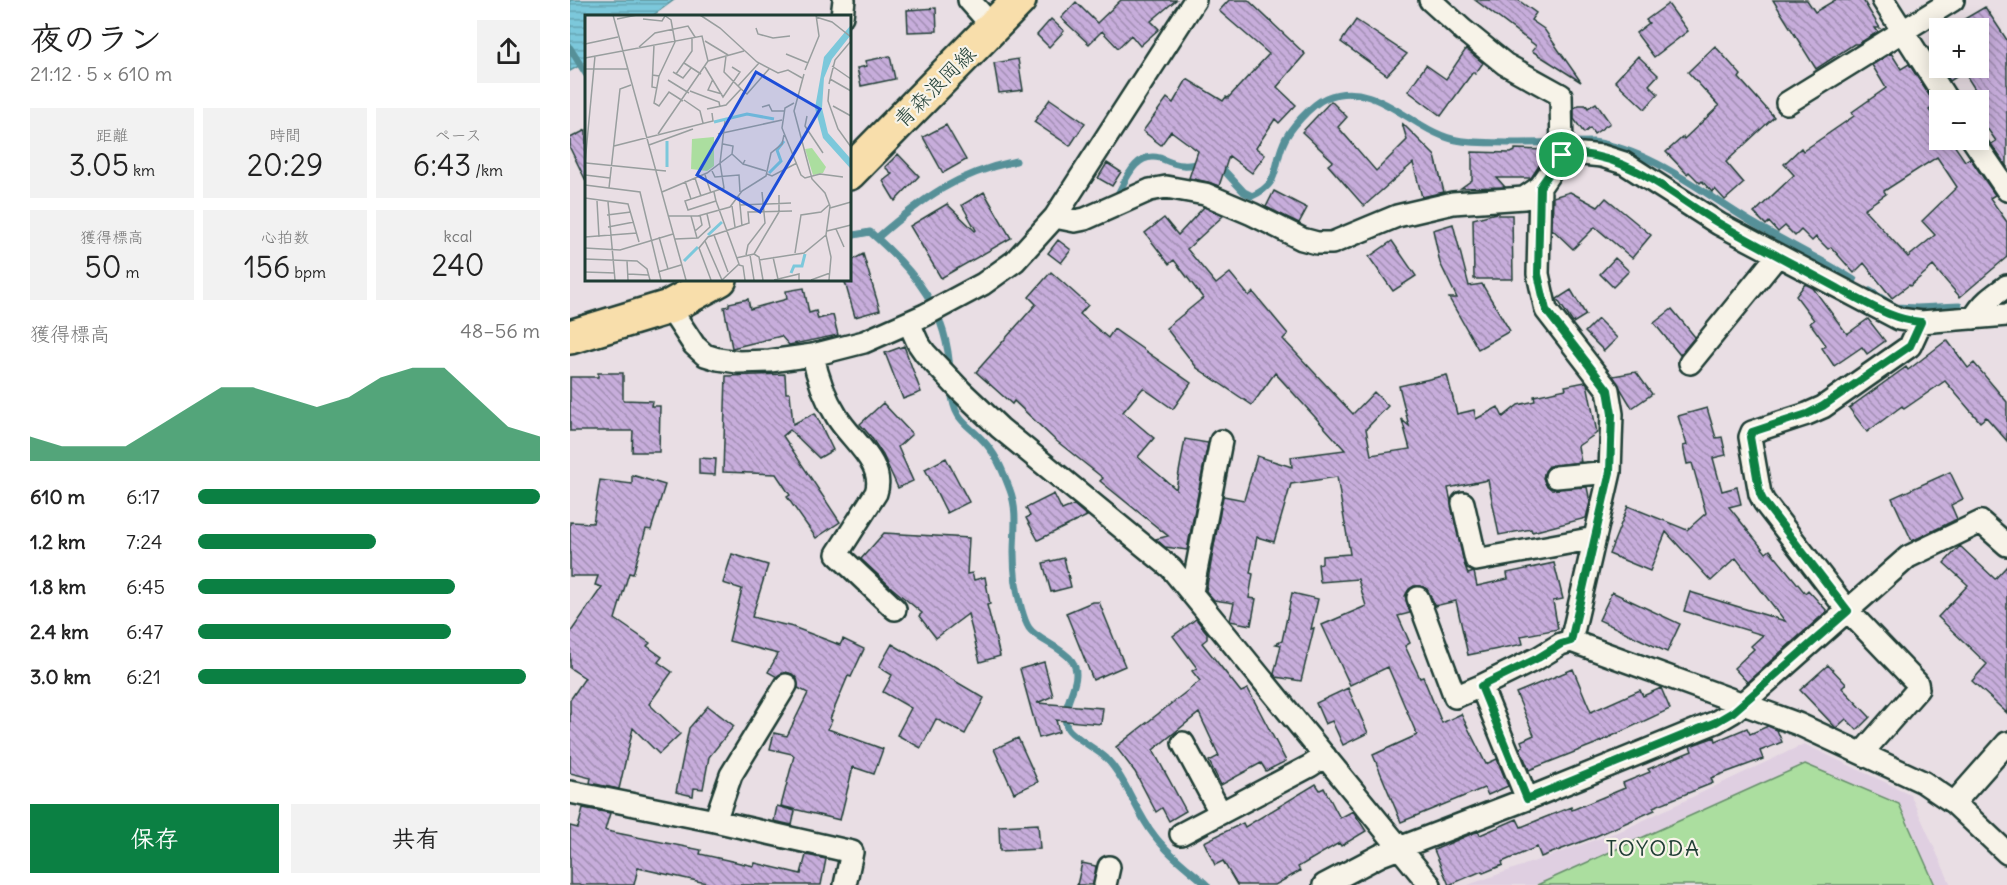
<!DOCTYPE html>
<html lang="ja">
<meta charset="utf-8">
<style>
:root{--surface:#fff;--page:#f2f2f2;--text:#222;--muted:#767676;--accent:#0b8043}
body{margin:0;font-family:Delius,"Klee One",sans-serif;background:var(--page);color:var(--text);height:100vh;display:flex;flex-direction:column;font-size:22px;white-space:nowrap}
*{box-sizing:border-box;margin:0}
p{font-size:20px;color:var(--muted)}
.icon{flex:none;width:33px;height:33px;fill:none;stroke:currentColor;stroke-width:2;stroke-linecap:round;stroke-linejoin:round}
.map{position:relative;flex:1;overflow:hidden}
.sheet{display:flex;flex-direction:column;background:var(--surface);width:570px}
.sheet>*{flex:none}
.buttons{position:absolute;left:1359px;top:18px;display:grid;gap:12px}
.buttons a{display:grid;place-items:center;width:60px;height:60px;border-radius:0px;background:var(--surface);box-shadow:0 3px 15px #0003;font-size:30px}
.pin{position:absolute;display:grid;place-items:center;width:51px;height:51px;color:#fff;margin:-26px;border:3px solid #fff;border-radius:50%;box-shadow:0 2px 6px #0007}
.round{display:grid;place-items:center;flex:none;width:63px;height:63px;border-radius:0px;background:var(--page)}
.overview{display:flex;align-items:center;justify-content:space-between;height:102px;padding:0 30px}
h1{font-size:33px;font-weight:600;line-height:45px}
.stats{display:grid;grid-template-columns:repeat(3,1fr);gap:9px;height:102px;padding:6px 30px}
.stats div{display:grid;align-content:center;border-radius:0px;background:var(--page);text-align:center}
.stats b{font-size:30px;font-weight:600}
.stats small{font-size:16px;font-weight:400}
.stats p{font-size:16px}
.chart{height:168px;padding:12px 30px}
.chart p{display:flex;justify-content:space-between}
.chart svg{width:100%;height:108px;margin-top:6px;fill:var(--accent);opacity:.7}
.action{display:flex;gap:12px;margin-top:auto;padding:12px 30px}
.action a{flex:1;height:69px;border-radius:0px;background:var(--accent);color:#fff;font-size:24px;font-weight:600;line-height:69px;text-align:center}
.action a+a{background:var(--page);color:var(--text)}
ul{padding:0 30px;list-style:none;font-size:20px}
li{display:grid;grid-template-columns:96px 72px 1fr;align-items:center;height:45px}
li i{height:15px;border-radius:8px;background:var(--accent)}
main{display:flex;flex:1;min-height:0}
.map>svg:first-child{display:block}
.built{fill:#dfcfe1}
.park{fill:#abde9f;stroke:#658e6a;stroke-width:1.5}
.water{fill:url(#water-rules);stroke:#579098;stroke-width:1.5}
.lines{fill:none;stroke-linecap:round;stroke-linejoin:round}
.stream{stroke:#579098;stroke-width:7}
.building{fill:url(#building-back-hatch);stroke:#1f3d34;stroke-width:1.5;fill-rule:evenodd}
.minor-casing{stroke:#1f3d34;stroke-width:26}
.primary-casing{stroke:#1f3d34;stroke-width:38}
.minor{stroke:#f7f3e8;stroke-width:21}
.primary{stroke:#f8deab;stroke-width:33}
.route-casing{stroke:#fff;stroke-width:12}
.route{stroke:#0b8043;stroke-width:8}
.labels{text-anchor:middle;stroke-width:4.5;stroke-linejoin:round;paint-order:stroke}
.street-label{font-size:21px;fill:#1f3d34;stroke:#f7f3e8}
.neighbourhood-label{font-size:22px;letter-spacing:1.5px;fill:#1f3d34;stroke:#f7f3e8}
.inset-river{fill:none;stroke:#7cc8db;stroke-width:3}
.inset-road{fill:none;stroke:#989e9e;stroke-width:1.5}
.view{fill:#1d4ed8;fill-opacity:0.15;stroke:#1d4ed8;stroke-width:3}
.inset-edge{fill:none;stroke:#1f3d34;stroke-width:3}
</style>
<main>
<section class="sheet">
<div class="overview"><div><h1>夜のラン</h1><p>21:12 · 5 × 610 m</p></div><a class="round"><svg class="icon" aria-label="share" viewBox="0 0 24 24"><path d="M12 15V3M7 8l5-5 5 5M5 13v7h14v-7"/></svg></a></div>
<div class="stats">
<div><p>距離</p><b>3.05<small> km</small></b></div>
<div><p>時間</p><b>20:29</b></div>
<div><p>ペース</p><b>6:43<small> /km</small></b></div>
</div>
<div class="stats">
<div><p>獲得標高</p><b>50<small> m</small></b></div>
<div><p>心拍数</p><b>156<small> bpm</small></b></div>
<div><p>kcal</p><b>240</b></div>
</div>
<div class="chart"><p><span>獲得標高</span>48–56 m</p>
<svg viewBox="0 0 160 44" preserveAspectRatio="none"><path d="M0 44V34L10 38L20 38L30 38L40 30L50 22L60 14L70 14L80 18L90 22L100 18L110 10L120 6L130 6L140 18L150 30L160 34V44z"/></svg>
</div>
<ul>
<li><b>610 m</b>6:17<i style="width:100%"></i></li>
<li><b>1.2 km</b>7:24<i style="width:52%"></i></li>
<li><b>1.8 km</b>6:45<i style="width:75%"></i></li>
<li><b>2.4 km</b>6:47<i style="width:74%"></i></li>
<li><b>3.0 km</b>6:21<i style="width:96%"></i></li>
</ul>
<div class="action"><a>保存</a><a>共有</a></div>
</section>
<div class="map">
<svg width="1437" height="885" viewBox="0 0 1437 885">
<defs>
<pattern id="water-rules" width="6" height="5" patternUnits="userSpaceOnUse" patternTransform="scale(1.5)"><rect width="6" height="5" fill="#7cc8db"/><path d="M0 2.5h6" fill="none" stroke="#65a4b2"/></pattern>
<pattern id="building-back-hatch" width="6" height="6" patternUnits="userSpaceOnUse" patternTransform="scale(1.5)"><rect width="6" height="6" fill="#c7addb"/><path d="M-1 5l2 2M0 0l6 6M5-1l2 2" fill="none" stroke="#a18eb2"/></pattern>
</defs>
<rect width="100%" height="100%" fill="#e9dee4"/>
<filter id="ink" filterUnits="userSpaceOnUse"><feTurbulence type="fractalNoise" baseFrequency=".0167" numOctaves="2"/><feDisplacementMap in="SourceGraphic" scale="12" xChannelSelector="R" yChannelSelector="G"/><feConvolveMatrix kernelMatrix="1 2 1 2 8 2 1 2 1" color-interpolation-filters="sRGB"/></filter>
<g filter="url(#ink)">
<path class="built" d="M1234,744L1340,794L1381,885H898L1053,830Z"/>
<path class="park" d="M1235,764L1329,804L1365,885H967Z"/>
<path class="water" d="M0,0H104L82,16H16V62L0,71Z"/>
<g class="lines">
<path class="stream" d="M0,48L16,74
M649,165L674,192L682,196C710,184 703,168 713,144C718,130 742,104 756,98C804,78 838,127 882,139C900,144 922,142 941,143C968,143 996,142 1023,142C1082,150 1133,193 1183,223C1217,243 1251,259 1284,280
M547,196C556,179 566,151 590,158C597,161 605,165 613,165C619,166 626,164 632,163
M279,236L300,232C345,271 378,311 380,373
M307,238C353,198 385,174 446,161
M1300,291L1326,307L1347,308L1389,306
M381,390C385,425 398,422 417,445C428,458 434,474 440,490C448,511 444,531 444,553C444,570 446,590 451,607C453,614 455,622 459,628C467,640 492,647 502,661C516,681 488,705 497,727C501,736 527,749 536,758C557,780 565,811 584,835C598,854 619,869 637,885"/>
</g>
<path class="building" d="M551,0H606L581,21L589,29L570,46L561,35L548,48L532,31L519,44L491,18L506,2L527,23Z
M659,0H678L735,54L707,87L726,105L709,123L705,119L686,148L695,155L682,173L659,156L649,186L638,182L619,178L628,151L601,131L591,145L573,131L597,98L603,103L617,79L653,101L656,97L658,98L699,54L649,11Z
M905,0H948L966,13L961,20L974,29L1011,82L962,51L966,46Z
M1203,0H1237L1245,12L1265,0H1293L1310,28H1305L1308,32L1288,44H1284L1246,69Z
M1098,4L1118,31L1084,57L1066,33L1079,23L1076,20Z
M1415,7L1437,40V167L1421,144L1426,141L1408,115V109L1415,105L1394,72L1380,81L1371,68H1408V28H1379Z
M366,8L367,31L338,32L337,10Z
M481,19L494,31L479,47L467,35Z
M786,20L837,54L817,75L771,42Z
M1145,46L1171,75L1169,78L1204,117L1156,162L1174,183L1155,200L1145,189L1142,192L1132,181L1130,183L1119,172L1117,174L1096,152L1113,137L1114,139L1149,106L1118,72Z
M896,49L913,63L905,74L903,72L871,116L838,91L856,65L876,79Z
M1321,53L1331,69L1339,64L1366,106L1359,110L1370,125V140H1390L1384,145L1395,161L1400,158L1425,195L1420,198L1437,222V257L1390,297L1363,266L1340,286L1339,285L1322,298L1294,263L1284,273L1261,247L1258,249L1246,237L1242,241L1231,230L1225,236L1215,226L1208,232L1199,222L1196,225L1184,213L1224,175L1214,164L1231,148L1233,151L1284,116L1282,112L1316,88L1302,65ZM1367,157L1387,187L1352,221L1365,235L1338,257L1294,209L1316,194L1314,191Z
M320,56L325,79L291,86L287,68L297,66L295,61Z
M1068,56L1088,75L1079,85L1088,94L1075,109L1045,81Z
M448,59L453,90L429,93L424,63Z
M480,99L515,123L500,146L464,122Z
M761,101L777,117L768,127L806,171L837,140L832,123L865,156L874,192L852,197L843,163L794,206L758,165L763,161L732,132Z
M1026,103L1040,123L1024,134L1020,128L1014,133L1004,119V108L1009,105H1016L1018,108Z
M376,125L396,160L373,173L353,137Z
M16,130V181L0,148V138Z
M945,149L974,150V158L961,178H927L935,187L891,188L902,180V152L941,153L945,151Z
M328,154L349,176L325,201L313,181L322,174L315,167Z
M537,163L551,172L542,186L528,178Z
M704,191L737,208L729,223L696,207Z
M414,192L441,238L371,278L340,226L377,204L405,231L406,230L392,205Z
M1000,192L1028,207L1036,198L1081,235L1062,258L1025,227L1003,249L982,229L983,197Z
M634,207L653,216L617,249L646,284L660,273L679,296L683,292L718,334L713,339L783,414L804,392L818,406L796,429L801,455L840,449L832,420L839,426L829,386L877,375L887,414L904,410L906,419L928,407L933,417L948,405L965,401L964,396L996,389L995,386L1015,382L1017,383L1027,433L1008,446L1011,462L979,466L975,471L973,478L976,485L981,489L1017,487L1020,502L1016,518L962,532L961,529L929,535L918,480L878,488L894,563L898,574L904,572L907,586L938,579L937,573L984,563L993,599L983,601L988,629L951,636L953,644L898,655L886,601L865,606L857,589L851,586H844L839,589L835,596L840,613L828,616L840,643L835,646L850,678L853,677L872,723L891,714L916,764L927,759L938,786L918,795L914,788L831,822L803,755L847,735L818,667L780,685L752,625L796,606L788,579L750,582L748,564L752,563V556L780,554L767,477L721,484L704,542L687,537L680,573L683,574L679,598L686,599L681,625L660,621L664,603L644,600L636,591L653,496L674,500L687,456L722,467L721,457L775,450L705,373L682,405L627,368L596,328L633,298L604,260L599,264L575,233L594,218L608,235Z
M926,213H928V215H942L943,279H904L903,219Z
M883,224L899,286L912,284L940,331L908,349L879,298H887L870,263L863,230Z
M488,240L501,250L491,263L478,253Z
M822,241L846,276L823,291L799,257Z
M293,254L310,310L285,317L274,279H279V262Z
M1045,258L1059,271L1043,287L1030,274Z
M481,272L518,305L510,314L538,338L544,329L621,383L603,409L573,388L553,412L584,438L568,457L606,489L615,439L638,443L617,550L595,547L586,539L598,536L530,481L533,478L484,439L444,401L442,404L406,372L466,304L459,297Z
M1235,284L1243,288L1277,334L1298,319L1315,341L1297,354L1292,347L1264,366L1252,348L1256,345L1240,323L1244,320L1226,296Z
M234,288L239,313L246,311L248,319L263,315L268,335L219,345L211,336L162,348L154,307L159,306V303L178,299L180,309L217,299L216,291Z
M1001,290L1016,315L1003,323L987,299Z
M1102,309L1125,337L1110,355L1084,323Z
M1028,319L1047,338L1034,351L1015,332Z
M1377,340L1398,368L1404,363L1437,402V441L1416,417L1410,422L1375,381L1334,409L1332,406L1297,432L1279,408L1336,367L1338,370Z
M334,346L351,392L333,399L315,353Z
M1066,372L1082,394L1062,408L1043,376Z
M28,373H53V400L82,401L81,406H90L89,452H62L63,431H0V377H28Z
M215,374L216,393H220L223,424L245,413L263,450L249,458L220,430L213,436L270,522L246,538L217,497L220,495L206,474L153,472L156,376Z
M313,403L342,434L328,447L343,481L328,488L313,455L301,437L290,424Z
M1137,408L1146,438L1152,437L1156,455L1143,458L1152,491L1167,487L1171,504L1159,507L1196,553L1200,550L1235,593L1238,590L1257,611L1177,682L1164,668L1184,649L1181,646L1193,635L1114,611L1120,592L1215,621L1166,558L1141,581L1096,532L1080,571L1039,554L1058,506L1117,530L1136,513L1122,463L1117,464L1113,446L1117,445L1108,416Z
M129,458L146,459L145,475L129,474Z
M376,458L399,502L377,513L355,469Z
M1380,472L1393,499L1381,505L1387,519L1342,541L1322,498Z
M62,475L95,485L81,530L76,529L63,574L59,573L45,619L80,643L77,646L92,657L88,662L102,672L79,704L110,734L89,754L63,728L49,789L20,783L21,778L0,773V700L15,678L0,668V633L32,587L25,585L28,576H0V522L23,523L30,480L62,484Z
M484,494L492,510L504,505L517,516L468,540L456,518L460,516L456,508Z
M314,533L399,538L397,574L402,573L404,580L415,577L420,604L417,605L430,656L410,662L398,614L366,638L349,616L352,613L322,588L291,559Z
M1390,546L1425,579L1437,566V713L1402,681L1417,664L1368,617L1398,585L1374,563Z
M162,554L198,565L182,617L223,627L270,645L273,639L294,649L281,677L278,676L260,719L262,720L258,729L313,749L304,774L283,767L270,820L211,806L224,756L222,754L200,749L204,733L217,736L238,693L228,688L227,679L222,674L216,672L207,677L198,672L208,654L159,641L172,589L153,583Z
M494,558L501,587L481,592L473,563Z
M1042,592L1110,624L1097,652L1029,620Z
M722,593L748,599L741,629L744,628L731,681L706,677L704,674L711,645L706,644L712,641Z
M522,602H529L555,666L523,680L496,613Z
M626,619L637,633V639L632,643L671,692L678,689L716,761L696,771L691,763L651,785L639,761L649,756L629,713L583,750L616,811L599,821L592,808L586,812L565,772L546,747L630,681L622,671L627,668L603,636Z
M322,644L414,698L395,734L366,719L351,748L327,735L341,708L313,692L322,675L309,667Z
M474,662L483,696L467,703L533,708L531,724L486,720L489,732L469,738L450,669Z
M1258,665L1276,684L1272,688L1300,717L1287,730L1276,719L1266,728L1230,690Z
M1003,669L1021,712L1070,690L1073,696L1091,688L1100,709L1025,744L959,770L950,748L953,746L951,741L964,735L946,693Z
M778,688L798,733L773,745L762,721L755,724L746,703Z
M138,706L164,726L139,757L133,789L124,788L123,796L106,792L119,728Z
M1198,726L1207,730L1212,742L1190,751L1193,759L1141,778L1143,783L1083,807L1085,810L1024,837L971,857L967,847L932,862L933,865L913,873L912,871L879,885L864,850L908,831L910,835L947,819L951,827L1001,807L1002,810L1055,788L1053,783L1080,772L1078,769L1122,751L1120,746L1145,737L1146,741L1177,728L1180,734Z
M448,738L468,782L444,793L424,749Z
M746,784L750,790L754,788L770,818L783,811L796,831L771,846L769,843L728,867L730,871L705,885H667L653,861L645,865L634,842L673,823L675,827Z
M207,806L225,811L222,825L204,821Z
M13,808L40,813L35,830L37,831L131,850L130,854L184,866L185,863L231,874L236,855L256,859L251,885H145L68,868L64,885H0V826L8,828Z
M468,824L470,849L430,851L429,826Z
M512,863L526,866L523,885H507Z"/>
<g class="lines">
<defs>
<path id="minor" d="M399,0L423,27
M1313,0L1377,100
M272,16L274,0
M1217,103L1383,0
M1403,140L1437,190
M992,155L1012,154L1032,156L1054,163L1149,224L1329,319L1351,322L1437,315
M970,187L968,274L976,310L1038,390L1042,414L1040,472
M485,217L505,221L515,219L580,190L596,187L635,194L682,214L732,239L747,243H762L827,216L883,203L954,198L970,187L992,155L991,95L935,64L893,30L860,0
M99,307L124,345L135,355L148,359L168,362L200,361L243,355L294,342L355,315L413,284L445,261L485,217L625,0
M1404,318C1412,303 1424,295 1437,286
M339,323L348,343L355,353L391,391L430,428L601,568L860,885
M243,355C247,377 255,398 267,417C281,440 316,464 306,493L267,554L325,609
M1120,363L1208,255
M986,477L1040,472L1001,641
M893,503L906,560L1025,538
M622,592L651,441
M848,598L885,697L911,686
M613,743L650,812
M1292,753L1348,689L1347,683L1278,611L1194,502L1190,494L1180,437L1182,432L1237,414L1253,407L1340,346L1351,322
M0,792L145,821L282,852L275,885
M957,799L911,686L968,658L991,644L1001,641L1228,724L1353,782L1384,803L1437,853
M1384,803L1437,743
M145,821L161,775L216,685
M611,834L740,766L755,756
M535,885L539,867
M754,885L811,855L957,799L1146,722L1163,712L1338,557L1411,522L1437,545"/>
<path id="primary" d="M279,173L449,0
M0,337L99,307L150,279"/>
</defs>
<use href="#minor" class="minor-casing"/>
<use href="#primary" class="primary-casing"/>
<use href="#minor" class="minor"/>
<use href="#primary" class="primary"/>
</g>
</g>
<g class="lines" filter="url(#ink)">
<defs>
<path id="route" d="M1012,154C1067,160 1104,197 1150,224C1190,247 1231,268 1271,290C1297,303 1322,320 1351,322L1340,346L1253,406L1237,414L1182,432L1180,437L1190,494L1194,502L1278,611L1163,712L1146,722L957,799L911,686L968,658L991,644L1001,641L1040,472L1042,414L1038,390L976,310L968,274L970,187L992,155Z"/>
</defs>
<use href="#route" class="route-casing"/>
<use href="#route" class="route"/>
</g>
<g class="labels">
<g class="street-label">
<text transform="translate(365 87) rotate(-45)" y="7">青森浪岡線</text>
</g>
<g class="neighbourhood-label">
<text x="1083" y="856">TOYODA</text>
</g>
</g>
<g transform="translate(15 15)">
<rect width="266" height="266" fill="#e9dee4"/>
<path d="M227,133L241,152L238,158L228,160L220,134Z" fill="#abde9f"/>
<path d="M129,122V151L122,156L106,154L107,124Z" fill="#abde9f"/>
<path d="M265,11V21L247,44L239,63L237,93L243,118L265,143V153L238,123L230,93L239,42Z" fill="#7cc8db"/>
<path class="inset-river" d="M129,107L162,99L189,104M82,126V152M184,158L196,146L192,135L199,126M123,220L137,207M99,246L113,232M206,258L209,251H217L220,239"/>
<path class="inset-road" d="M28,0L101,265M115,0L135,13L172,47L193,58L203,55L217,63M231,2L247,7L266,22M32,4L52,0M58,4L77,6L80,1M171,13L173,19L188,23L205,21M120,26L143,40M0,29L33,22M69,30L67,72L72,73M54,32L70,18L103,11L110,22M201,39L223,48M0,43L117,21L123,46L73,119M123,46L159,36M99,48L116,59M247,51L266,64M120,52L138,82L155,57L147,52M0,54H42M220,55L234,21L231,0M88,57L98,63L106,53M91,59L107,36V23M219,59L209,96L227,164L240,178L245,191L241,220L246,242L244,265M67,60L74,61L69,88L74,91L84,77L98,86M74,61L90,27L86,5L79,0M128,64L123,75L137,79M245,64L266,76M83,65L104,78M244,69L250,45L266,26M153,71L174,48M156,74L162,79L184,54M244,74L243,86L253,114L266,132M105,76L134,87L135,92M99,85L115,96L118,108M209,88L200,93L197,113L216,160L220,163L235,159L258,162M248,91L266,101M177,92L184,90L187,96H199M122,94L141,90L156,74L139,57L141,41M222,101L220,111L238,138M133,119L197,105M138,129L148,131L147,139L158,149L160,145M64,130L108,114M29,131L128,106L127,98M0,148L10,41M1,148L81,156M158,149L181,156M127,156L130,162L154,160L155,177M182,159L187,161L212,148M0,160L25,163M120,160L126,178M110,163L116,181M100,166L106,184M0,170L55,177L76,265M24,173L35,74L46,70M77,177L122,158L147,139M129,177L131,186L103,195L100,186L139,173L135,148L140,106M154,182L155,190L206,188M0,183L43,189L54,227M12,186L14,222M23,187L30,265M155,190L157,211M147,191L150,212M245,193L266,187M22,200L46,197M83,201H113L145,192L157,176L181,161L186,138L197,129L199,120M106,201L112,223M23,212L49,207M251,214L259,232M110,216L117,210L115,200M242,216L266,210M129,220L143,257M0,222L52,218M74,222L83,254M90,224L113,223L125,212L122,199M120,226L137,265L154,249L131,186M0,233L35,235L88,219M210,238L216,200L236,197L245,189M169,239L174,242L178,265M161,240L163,230L180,208L177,177M165,240L169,265M188,242L193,264M151,243L169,239L194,197V180M0,244L52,246L62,254L65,265M174,245L219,238L241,220M42,246L43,265M154,250L158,251L160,265M0,257L30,258M73,257L96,250M43,259L63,260M126,265L114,233L123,222L164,208L163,197L207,196M189,265L214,259V265M226,265L245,258"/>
<path class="view" d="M171,57L235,94L175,197L112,160Z"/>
<rect width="266" height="266" class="inset-edge"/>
</g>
</svg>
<div class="buttons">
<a>+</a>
<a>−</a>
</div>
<div class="pin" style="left:992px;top:155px;background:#1e9e55"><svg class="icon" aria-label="arrive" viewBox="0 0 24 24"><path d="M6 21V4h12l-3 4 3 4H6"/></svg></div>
</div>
</main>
